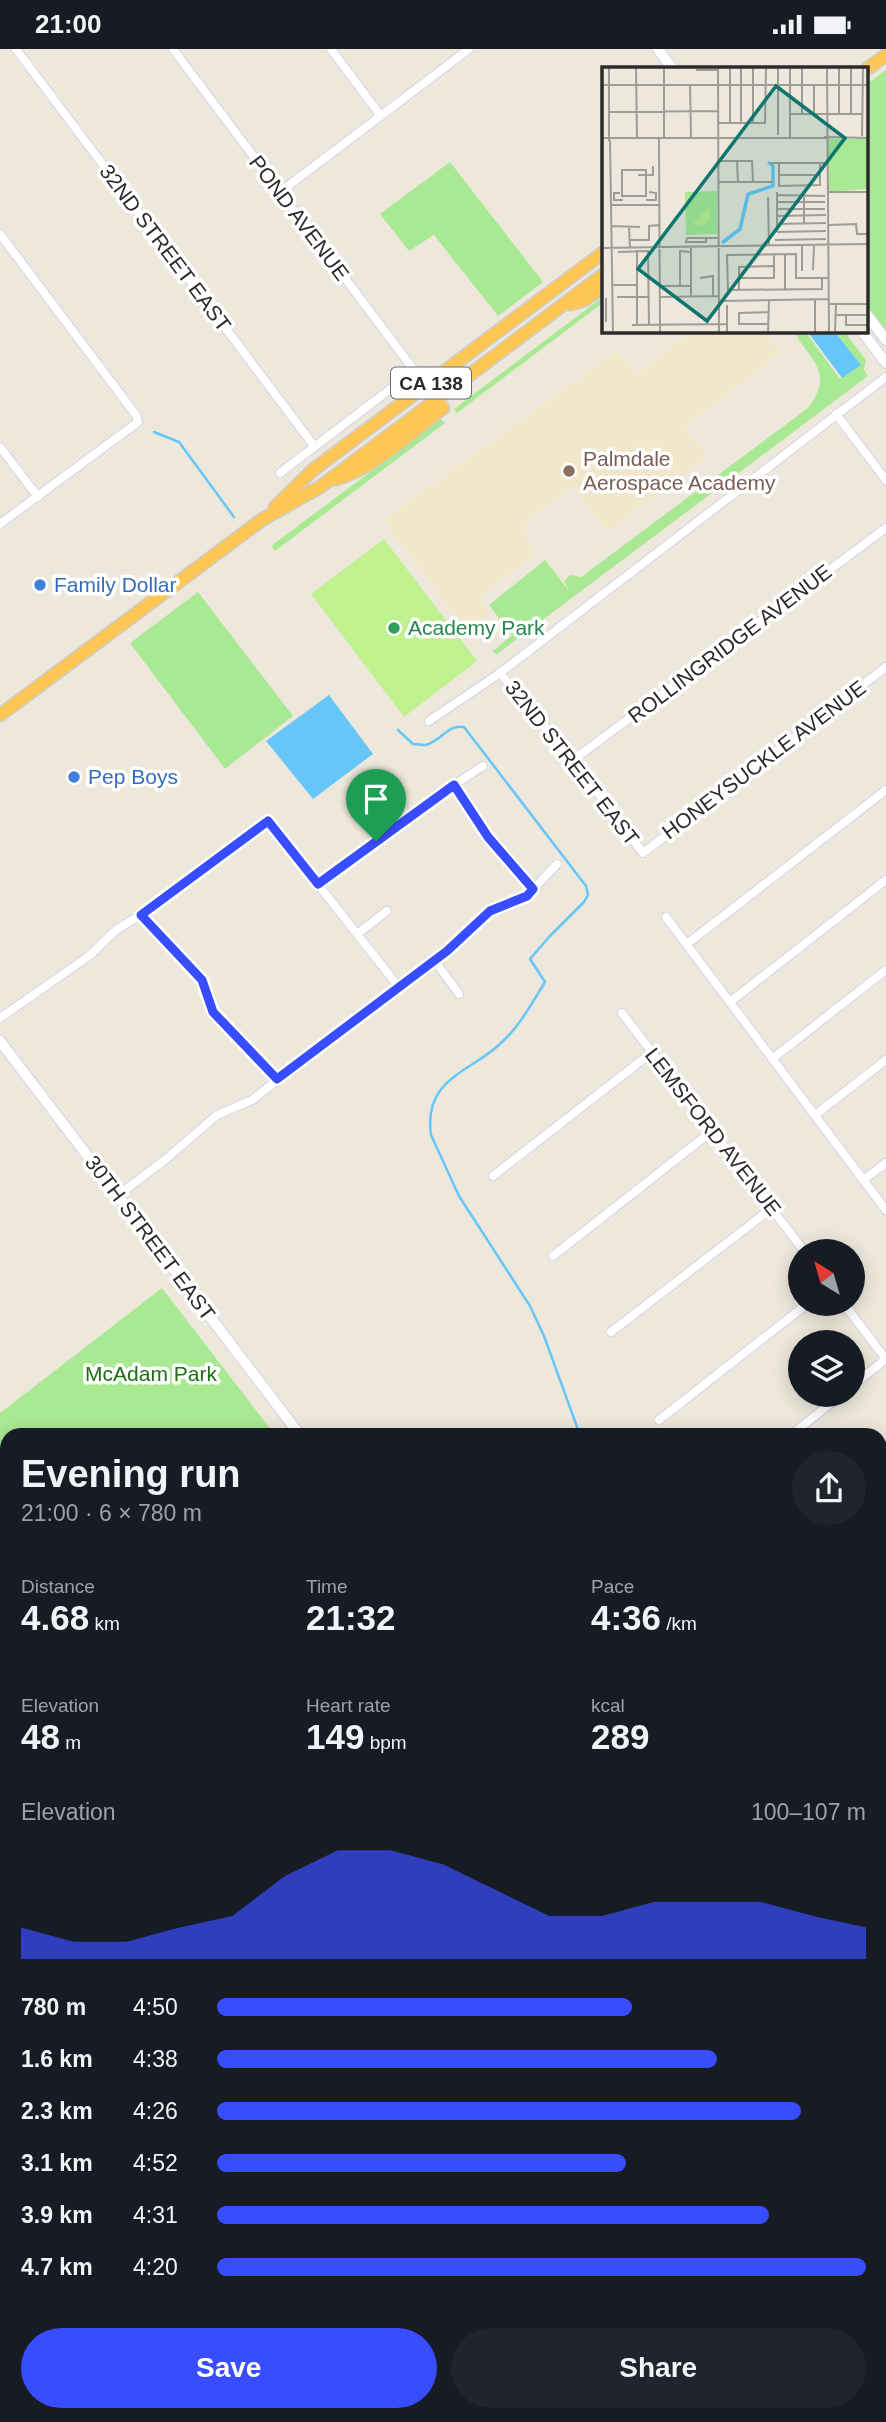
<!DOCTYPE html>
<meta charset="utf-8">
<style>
:root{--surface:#171b24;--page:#20242c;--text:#f1f3f6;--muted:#9ea1a6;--accent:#384dff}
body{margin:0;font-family:Helvetica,sans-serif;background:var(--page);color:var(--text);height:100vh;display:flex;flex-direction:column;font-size:26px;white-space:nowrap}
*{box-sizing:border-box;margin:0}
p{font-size:23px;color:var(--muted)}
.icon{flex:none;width:38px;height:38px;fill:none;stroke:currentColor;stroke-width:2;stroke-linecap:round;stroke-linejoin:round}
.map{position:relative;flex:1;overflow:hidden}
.details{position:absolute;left:0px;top:1379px;width:887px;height:994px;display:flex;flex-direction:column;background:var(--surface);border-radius:21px 21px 0 0;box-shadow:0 4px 18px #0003}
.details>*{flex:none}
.needle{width:46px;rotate:323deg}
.controls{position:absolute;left:788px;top:1190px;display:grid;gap:14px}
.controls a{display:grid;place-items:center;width:77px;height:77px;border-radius:50%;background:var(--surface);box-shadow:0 4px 18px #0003;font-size:35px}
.pin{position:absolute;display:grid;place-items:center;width:60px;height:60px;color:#fff;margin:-72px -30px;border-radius:50% 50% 50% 0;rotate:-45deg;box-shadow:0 0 7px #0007}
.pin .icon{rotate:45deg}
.round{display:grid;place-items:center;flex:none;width:74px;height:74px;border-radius:37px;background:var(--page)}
.overview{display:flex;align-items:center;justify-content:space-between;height:119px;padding:0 21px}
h1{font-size:38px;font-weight:700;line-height:52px}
.figures{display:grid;grid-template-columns:repeat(3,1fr);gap:10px;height:119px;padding:7px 21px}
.figures div{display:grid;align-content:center}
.figures b{font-size:35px;font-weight:700}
.figures small{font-size:19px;font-weight:400}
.figures p{font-size:19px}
.chart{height:196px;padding:14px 21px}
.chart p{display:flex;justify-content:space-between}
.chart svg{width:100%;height:126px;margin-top:7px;fill:var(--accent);opacity:.7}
.button{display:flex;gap:14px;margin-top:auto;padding:14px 21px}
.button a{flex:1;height:80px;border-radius:42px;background:var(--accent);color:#fff;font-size:28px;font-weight:700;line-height:80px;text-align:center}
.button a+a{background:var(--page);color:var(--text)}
ul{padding:0 21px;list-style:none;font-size:23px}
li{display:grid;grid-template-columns:112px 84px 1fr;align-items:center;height:52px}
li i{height:18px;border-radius:9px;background:var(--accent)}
.status{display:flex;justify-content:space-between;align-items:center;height:49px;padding:0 35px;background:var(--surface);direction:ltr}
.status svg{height:19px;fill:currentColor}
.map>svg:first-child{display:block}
.education{fill:#f1e7ca}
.green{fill:#aae994}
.pitch{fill:#c0f18f}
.water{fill:#67c6f8}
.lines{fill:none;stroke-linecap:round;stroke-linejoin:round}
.stream{stroke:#67c6f8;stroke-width:2.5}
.minor-casing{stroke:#d1d3e5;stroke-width:10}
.tertiary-casing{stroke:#d1d3e5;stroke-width:12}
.secondary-casing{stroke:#d1d3e5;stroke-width:13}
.trunk-casing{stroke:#ccc;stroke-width:15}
.minor{stroke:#fff;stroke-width:8}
.tertiary{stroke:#fff;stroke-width:10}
.secondary{stroke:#fff;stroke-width:10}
.trunk{stroke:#fec654;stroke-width:12}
.route-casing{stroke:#fff;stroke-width:14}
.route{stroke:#384dff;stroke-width:9}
.education-dot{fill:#8d6e63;stroke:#fff;stroke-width:2.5}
.shop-dot{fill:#3f7fe0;stroke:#fff;stroke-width:2.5}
.leisure-dot{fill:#2e9e5b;stroke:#fff;stroke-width:2.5}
.labels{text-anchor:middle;stroke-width:7;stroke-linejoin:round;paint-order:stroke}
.shield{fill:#fff;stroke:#6b6b6b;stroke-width:2}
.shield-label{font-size:19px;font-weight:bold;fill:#2b2b2b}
.street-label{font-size:21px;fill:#2b2b2b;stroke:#fff}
.education-label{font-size:21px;fill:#785e54;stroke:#fff;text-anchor:start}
.shop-label{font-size:21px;fill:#366cbe;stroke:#fff;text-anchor:start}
.leisure-label{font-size:21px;fill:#27864d;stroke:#fff;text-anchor:start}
.park-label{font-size:21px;fill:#206e14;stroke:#fff}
.inset-river{fill:none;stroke:#67c6f8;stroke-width:3.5}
.inset-road{fill:none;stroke:#a09c95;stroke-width:2}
.view{fill:#0f766e;fill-opacity:0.15;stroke:#0f766e;stroke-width:3.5}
.inset-edge{fill:none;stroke:#2b2b2b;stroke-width:3.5}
</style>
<div class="status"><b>21:00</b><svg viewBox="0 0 49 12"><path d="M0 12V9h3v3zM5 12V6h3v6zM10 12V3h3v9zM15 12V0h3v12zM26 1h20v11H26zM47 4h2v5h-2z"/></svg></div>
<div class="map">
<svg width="886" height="2373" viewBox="0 0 886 2373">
<rect width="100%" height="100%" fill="#eee8dc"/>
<path class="education" d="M692,282H764L781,303L685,378L708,407L607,483L573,437L522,476L536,505L480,547L490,562L484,580L472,589L383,471L618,301L637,325Z
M494,2366H642L647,2373H485Z"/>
<path class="green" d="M886,21V286L867,262V35Z
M450,113L543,233L498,267L434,186L409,202L380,165Z
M604,247V253L457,364L454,360Z
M794,282H805L840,330L860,315L834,282H844L866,311L864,321L868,327L497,605L492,603L512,586L489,556L545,511L570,543L564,532L570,526L581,528L808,359C836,322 809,312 794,282Z
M441,370L445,374L275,502L271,497Z
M198,543L293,667L225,720L130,594Z
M162,1239L275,1386H7V1576L0,1566V1364Z"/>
<path class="pitch" d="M384,490L477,612L404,668L311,545Z"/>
<path class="water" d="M807,282H834L861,316L842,329Z
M329,646L373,705L313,750L266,692Z"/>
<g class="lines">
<path class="stream" d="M154,383L179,393L234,468
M398,681L413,695C417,695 421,696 425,696C441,693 447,675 464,678L586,837L588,846L584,853L549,888L530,910L545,933C532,954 520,977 501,994C470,1024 423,1029 431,1086L459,1147L530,1257L544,1287L580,1386"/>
<defs>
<path id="minor" d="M16,0L314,397
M173,0L426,337
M331,0L381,67
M280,143L469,0
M0,185L136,366L138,373L0,475
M836,365L886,431
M0,398L38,448
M280,424L414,322
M500,624L573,711L643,804L886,618
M429,672L500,624L886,328
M573,711L886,479
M454,736L488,788L533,840
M318,835L434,749L483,717
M140,866L202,931L213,963L277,1030
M666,868L886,1161
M357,885L387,862
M687,895L886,741
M435,912L459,945
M730,953L886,831
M622,964L804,1202
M0,969L89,907L116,881L160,854L268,772L398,937
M772,1010L886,921
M815,1066L886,1011
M493,1127L651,1004
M863,1131L886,1114
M117,1147L166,1110L217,1066L252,1051L398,937L435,912L490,862L527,847L557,815
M553,1207L712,1082
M844,1255L886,1310
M611,1283L772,1159
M852,1337L886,1310
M659,1371L807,1255
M791,1386L841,1346
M880,1513L886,1509
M880,1671L886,1667
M880,1819L886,1827
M880,1977L886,1972
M0,2004L7,2013
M880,2123L886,2118
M0,2205L7,2214
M124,2366L129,2373
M284,2373L294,2366
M465,2373L474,2366"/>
<path id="tertiary" d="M658,0L672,19
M867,266L886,291
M862,282L886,314
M0,992L300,1386
M880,2153L886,2161"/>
<path id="secondary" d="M880,1408L886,1403
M0,2095L7,2089"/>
<path id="trunk" d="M867,20L886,6
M571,255L584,251L604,237
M336,430C374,419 411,383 443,359
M275,458L313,421L604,203
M0,666L263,470L320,438L604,225"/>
</defs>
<use href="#minor" class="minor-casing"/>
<use href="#tertiary" class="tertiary-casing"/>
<use href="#secondary" class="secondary-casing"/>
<use href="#trunk" class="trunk-casing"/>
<use href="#minor" class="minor"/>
<use href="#tertiary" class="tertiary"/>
<use href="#secondary" class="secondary"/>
<use href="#trunk" class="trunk"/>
</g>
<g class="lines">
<defs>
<path id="route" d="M454,736L488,788L533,840L527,847L490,862L447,902L277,1030L213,963L202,931L141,866L268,772L318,835Z"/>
</defs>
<use href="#route" class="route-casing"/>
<use href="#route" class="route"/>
</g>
<circle class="education-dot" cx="569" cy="422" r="7"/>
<g class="shop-dot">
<circle cx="40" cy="536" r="7"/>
<circle cx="74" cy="728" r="7"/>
</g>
<circle class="leisure-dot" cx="394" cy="579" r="7"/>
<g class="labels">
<rect class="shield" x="391" y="318.5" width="80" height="31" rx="5"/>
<g class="shield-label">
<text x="431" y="341">CA 138</text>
</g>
<g class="street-label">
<text transform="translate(299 169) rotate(53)" y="7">POND AVENUE</text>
<text transform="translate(165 199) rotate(53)" y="7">32ND STREET EAST</text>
<text transform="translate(730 595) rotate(-37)" y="7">ROLLINGRIDGE AVENUE</text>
<text transform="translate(764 711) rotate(-37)" y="7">HONEYSUCKLE AVENUE</text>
<text transform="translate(572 714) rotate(52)" y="7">32ND STREET EAST</text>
<text transform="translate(713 1083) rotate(52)" y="7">LEMSFORD AVENUE</text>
<text transform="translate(150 1189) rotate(53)" y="7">30TH STREET EAST</text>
</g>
<g class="education-label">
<text x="583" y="417">Palmdale<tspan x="583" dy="24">Aerospace Academy</tspan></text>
</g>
<g class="shop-label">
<text x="54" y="543">Family Dollar</text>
<text x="88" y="735">Pep Boys</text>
</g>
<g class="leisure-label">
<text x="408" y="586">Academy Park</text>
</g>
<g class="park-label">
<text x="151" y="1332">McAdam Park</text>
</g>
</g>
<g transform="translate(602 18)">
<rect width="266" height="266" fill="#eee8dc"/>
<path d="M226,72H266V122L227,125ZM115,124V167L84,168L83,125Z" fill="#aae994"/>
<path d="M109,138L108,152L99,159L91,157Z" fill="#c0f18f"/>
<path class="inset-river" d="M120,176L138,162L146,127L171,119V99L166,95"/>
<path class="inset-road" d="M7,0V74M34,0L35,72M62,0V70M116,0L117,266M128,0V56M139,0V56M225,0L227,266M237,0V47M94,3H116M88,17L89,70M0,18H266M8,45L117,44M188,47H261M200,47V0M212,47V17M249,47V0M117,56H163L164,0M151,56V0M176,68V0M260,69L261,0M188,70V0M222,70L266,71M0,71H225M57,72L58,266M8,73L11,266M117,94H150L151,115M135,94L136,115M168,96H226M177,97V119L218,118V96M20,103H44V129H20ZM36,108H51V99M177,108H217M117,115H170M226,125H266M18,126H12V133H21M175,128L223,129M202,128V157M166,130L167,179M44,133H54V126L47,125M175,135H223M10,138H57M175,142H223M175,149L224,148M175,157L224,156M226,158L254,157L255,167H266M9,159L38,160M27,159L28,181M175,165L224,164M175,165V125M85,171H117M85,171L84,175H104V171M28,173H47V159L57,158M173,173L224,172M0,181L266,177M89,181V229M16,185L46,184L47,258M183,187V222M211,203L212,178M200,204V178M98,211L111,209V229M137,211H172V187M220,211V222L126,223L125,188L194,187V211H227M11,218H35M58,219H89M78,219V184L89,185M137,223V200L171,199M15,230H46M58,230L117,229M4,231V255M117,234L227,232M227,237H266M166,245L137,246V257H166M234,248H266M244,248V258H266M30,258L125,257M35,258V183M125,266V238M166,266L167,234M213,266V233M233,266L234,237"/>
<path class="view" d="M174,19L243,71L105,254L36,202Z"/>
<rect width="266" height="266" class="inset-edge"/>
</g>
</svg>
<div class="controls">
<a><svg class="needle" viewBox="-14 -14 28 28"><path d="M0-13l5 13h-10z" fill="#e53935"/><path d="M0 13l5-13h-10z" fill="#9ea1a6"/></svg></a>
<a><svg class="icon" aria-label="layers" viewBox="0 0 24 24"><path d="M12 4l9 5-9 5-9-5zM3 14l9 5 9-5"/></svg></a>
</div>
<div class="pin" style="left:376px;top:792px;background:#1e9e55"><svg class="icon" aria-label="arrive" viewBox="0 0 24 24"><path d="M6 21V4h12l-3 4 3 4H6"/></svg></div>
<section class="details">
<div class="overview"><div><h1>Evening run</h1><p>21:00 · 6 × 780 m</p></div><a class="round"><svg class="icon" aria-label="share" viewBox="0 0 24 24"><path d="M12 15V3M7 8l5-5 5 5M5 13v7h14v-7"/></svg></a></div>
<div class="figures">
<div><p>Distance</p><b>4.68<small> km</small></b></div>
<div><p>Time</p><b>21:32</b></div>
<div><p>Pace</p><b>4:36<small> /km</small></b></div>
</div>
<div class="figures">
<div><p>Elevation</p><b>48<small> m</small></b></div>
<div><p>Heart rate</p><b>149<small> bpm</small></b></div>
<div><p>kcal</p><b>289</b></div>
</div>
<div class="chart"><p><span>Elevation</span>100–107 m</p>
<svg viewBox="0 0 160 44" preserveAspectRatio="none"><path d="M0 44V33L10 38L20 38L30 33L40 29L50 15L60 6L70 6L80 11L90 20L100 29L110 29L120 24L130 24L140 24L150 29L160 33V44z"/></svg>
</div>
<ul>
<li><b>780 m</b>4:50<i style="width:64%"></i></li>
<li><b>1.6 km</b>4:38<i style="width:77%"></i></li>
<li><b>2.3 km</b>4:26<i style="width:90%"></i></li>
<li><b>3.1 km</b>4:52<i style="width:63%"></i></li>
<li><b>3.9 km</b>4:31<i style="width:85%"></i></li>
<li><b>4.7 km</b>4:20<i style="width:100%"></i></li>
</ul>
<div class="button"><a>Save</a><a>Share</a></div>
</section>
</div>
